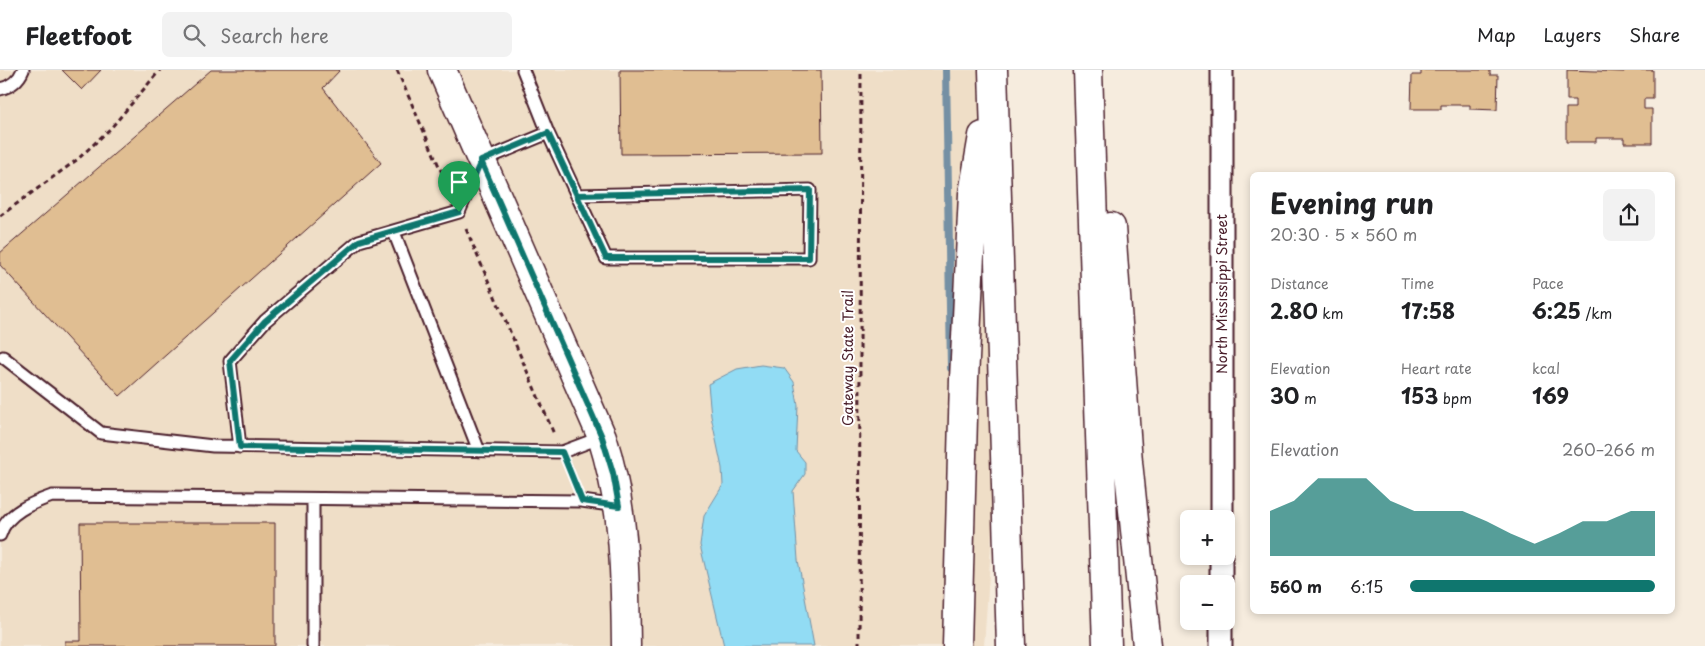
<!DOCTYPE html>
<meta charset="utf-8">
<style>
:root{--surface:#fff;--page:#f2f2f2;--text:#202124;--muted:#757577;--line:#e0e0e0;--accent:#0f766e}
body{margin:0;font-family:"Playpen Sans",sans-serif;background:var(--page);color:var(--text);height:100vh;display:flex;flex-direction:column;font-size:19px;white-space:nowrap}
*{box-sizing:border-box;margin:0}
p{font-size:16px;color:var(--muted)}
.icon{flex:none;width:28px;height:28px;fill:none;stroke:currentColor;stroke-width:2;stroke-linecap:round;stroke-linejoin:round}
.map{position:relative;flex:1;overflow:hidden}
.details{position:absolute;left:1250px;top:102px;width:425px;height:442px;display:flex;flex-direction:column;background:var(--surface);border-radius:8px;box-shadow:0 2px 8px #0003}
.details>*{flex:none}
.controls{position:absolute;left:1180px;top:440px;display:grid;gap:10px}
.controls a{display:grid;place-items:center;width:55px;height:55px;border-radius:8px;background:var(--surface);box-shadow:0 2px 8px #0003;font-size:25px}
.pin{position:absolute;display:grid;place-items:center;width:42px;height:42px;color:#fff;margin:-51px -21px;border-radius:50% 50% 50% 0;rotate:-45deg;box-shadow:0 0 5px #0007}
.pin .icon{rotate:45deg}
.round{display:grid;place-items:center;flex:none;width:52px;height:52px;border-radius:8px;background:var(--page)}
.overview{display:flex;align-items:center;justify-content:space-between;height:85px;padding:0 20px}
h1{font-size:28px;font-weight:700;line-height:38px}
.metrics{display:grid;grid-template-columns:repeat(3,1fr);gap:8px;height:85px;padding:5px 20px}
.metrics div{display:grid;align-content:center}
.metrics b{font-size:21px;font-weight:700}
.metrics small{font-size:14px;font-weight:400}
.metrics p{font-size:14px}
.chart{height:140px;padding:10px 20px}
.chart p{display:flex;justify-content:space-between}
.chart svg{width:100%;height:90px;margin-top:5px;fill:var(--accent);opacity:.7}
ul{padding:0 20px;list-style:none;font-size:16px}
li{display:grid;grid-template-columns:80px 60px 1fr;align-items:center;height:38px}
li i{height:12px;border-radius:6px;background:var(--accent)}
header{display:flex;align-items:center;gap:30px;box-sizing:border-box;height:70px;padding:0 25px;background:var(--surface);border-bottom:1px solid var(--line)}
header strong{font-size:24px}
nav{display:flex;gap:28px;margin-inline-start:auto;font-size:18px}
.search{width:350px;height:45px;background:var(--page);display:flex;align-items:center;gap:12px;box-sizing:border-box;padding:0 18px;border-radius:8px;color:var(--muted);font-size:19px}
.map>svg:first-child{display:block}
.built{fill:#efdec7}
.water{fill:#92dcf4;stroke:#7590a4}
.lines{fill:none;stroke-linecap:round;stroke-linejoin:round}
.stream{stroke:#7590a4;stroke-width:8}
.building{fill:#e0be92;stroke:#4a1f2b}
.lane-casing{stroke:#4a1f2b;stroke-width:15}
.street-casing{stroke:#4a1f2b;stroke-width:25}
.secondary-casing{stroke:#4a1f2b;stroke-width:31}
.highway-casing{stroke:#4a1f2b;stroke-width:31}
.path{stroke:#4a1f2b;stroke-width:3;stroke-dasharray:5 4;stroke-linecap:butt}
.lane{stroke:#fff;stroke-width:11}
.street{stroke:#fff;stroke-width:21}
.secondary{stroke:#fff;stroke-width:28}
.highway{stroke:#fff;stroke-width:28}
.route-casing{stroke:#fff;stroke-width:10}
.route{stroke:#0f766e;stroke-width:6}
.labels{text-anchor:middle;stroke-width:4;stroke-linejoin:round;paint-order:stroke}
.street-label{font-size:14px;fill:#4a1f2b;stroke:#fff}
</style>
<header>
<strong>Fleetfoot</strong>
<div class="search"><svg class="icon" aria-label="search" viewBox="0 0 24 24"><circle cx="10" cy="10" r="6"/><path d="M15 15l6 6"/></svg>Search here</div>
<nav><a>Map</a><a>Layers</a><a>Share</a></nav>
</header>
<div class="map">
<svg width="1705" height="576" viewBox="0 0 1705 576">
<rect width="100%" height="100%" fill="#f6ecde"/>
<filter id="ink" filterUnits="userSpaceOnUse"><feTurbulence type="fractalNoise" baseFrequency=".02" numOctaves="2"/><feDisplacementMap in="SourceGraphic" scale="10" xChannelSelector="R" yChannelSelector="G"/><feConvolveMatrix kernelMatrix="1 2 1 2 8 2 1 2 1" color-interpolation-filters="sRGB"/></filter>
<g filter="url(#ink)">
<path class="built" d="M0,0H990L998,294L992,462L984,576H0Z"/>
<path class="water" d="M761,295L784,298L794,312L798,335L796,381L805,392V404L793,421L798,490L814,576H724L700,475L704,446L723,415L722,398L711,346L708,314L737,299Z"/>
<g class="lines">
<path class="stream" d="M946,0L951,298"/>
</g>
<path class="building" d="M62,0H101L82,20Z
M211,0H340L323,18L381,93L120,326L0,195V183Z
M620,0H821L822,83L621,84Z
M1421,0H1490V5H1498L1497,40L1470,39V35H1441V39H1411L1412,5H1421Z
M1567,0L1624,2V0H1653V29H1644V39H1652V73H1624V68H1596V72H1566V38H1575V30H1567Z
M80,453H275V576H65V571H81Z"/>
<g class="lines">
<defs>
<path id="lane" d="M0,19C10,17 19,10 23,0
M548,63L606,188H809L810,120L577,125
M394,162L479,381
M3,287L101,363L213,376L562,382L602,367
M240,377L230,291L265,251L359,171L459,142L481,91L548,63L523,0
M313,429V576
M0,465C6,443 32,433 52,426L582,431L617,436"/>
<path id="street" d="M1222,449V0
M1221,514V486
M1221,576V551"/>
<path id="secondary" d="M442,0L602,367C625,440 625,501 626,576"/>
<path id="highway" d="M993,0L1011,576
M1088,0L1107,576
M1111,157L1128,392L1147,576
M957,576L964,309L973,124L983,66"/>
</defs>
<use href="#lane" class="lane-casing"/>
<use href="#street" class="street-casing"/>
<use href="#secondary" class="secondary-casing"/>
<use href="#highway" class="highway-casing"/>
<path class="path" d="M397,0L449,119
M0,146L78,89L111,58L160,0
M466,159L554,364
M568,398L575,413
M859,576L861,0"/>
<use href="#lane" class="lane"/>
<use href="#street" class="street"/>
<use href="#secondary" class="secondary"/>
<use href="#highway" class="highway"/>
</g>
</g>
<g class="lines" filter="url(#ink)">
<defs>
<path id="route" d="M459,142L359,171L265,251L230,291L240,377L562,382L582,431L619,436L613,403L602,367L481,91L548,63L606,188H809L810,120L577,125L548,63L481,91L459,142"/>
</defs>
<use href="#route" class="route-casing"/>
<use href="#route" class="route"/>
</g>
<g class="labels">
<g class="street-label">
<text transform="translate(1222 224) rotate(-90)" y="5">North Mississippi Street</text>
<text transform="translate(848 288) rotate(-90)" y="5">Gateway State Trail</text>
</g>
</g>
</svg>
<div class="controls">
<a>+</a>
<a>−</a>
</div>
<div class="pin" style="left:459px;top:142px;background:#1e9e55"><svg class="icon" aria-label="arrive" viewBox="0 0 24 24"><path d="M6 21V4h12l-3 4 3 4H6"/></svg></div>
<section class="details">
<div class="overview"><div><h1>Evening run</h1><p>20:30 · 5 × 560 m</p></div><a class="round"><svg class="icon" aria-label="share" viewBox="0 0 24 24"><path d="M12 15V3M7 8l5-5 5 5M5 13v7h14v-7"/></svg></a></div>
<div class="metrics">
<div><p>Distance</p><b>2.80<small> km</small></b></div>
<div><p>Time</p><b>17:58</b></div>
<div><p>Pace</p><b>6:25<small> /km</small></b></div>
</div>
<div class="metrics">
<div><p>Elevation</p><b>30<small> m</small></b></div>
<div><p>Heart rate</p><b>153<small> bpm</small></b></div>
<div><p>kcal</p><b>169</b></div>
</div>
<div class="chart"><p><span>Elevation</span>260–266 m</p>
<svg viewBox="0 0 160 44" preserveAspectRatio="none"><path d="M0 44V22L10 17L20 6L30 6L40 6L50 17L60 22L70 22L80 22L90 27L100 33L110 38L120 33L130 27L140 27L150 22L160 22V44z"/></svg>
</div>
<ul>
<li><b>560 m</b>6:15<i style="width:100%"></i></li>
</ul>
</section>
</div>
